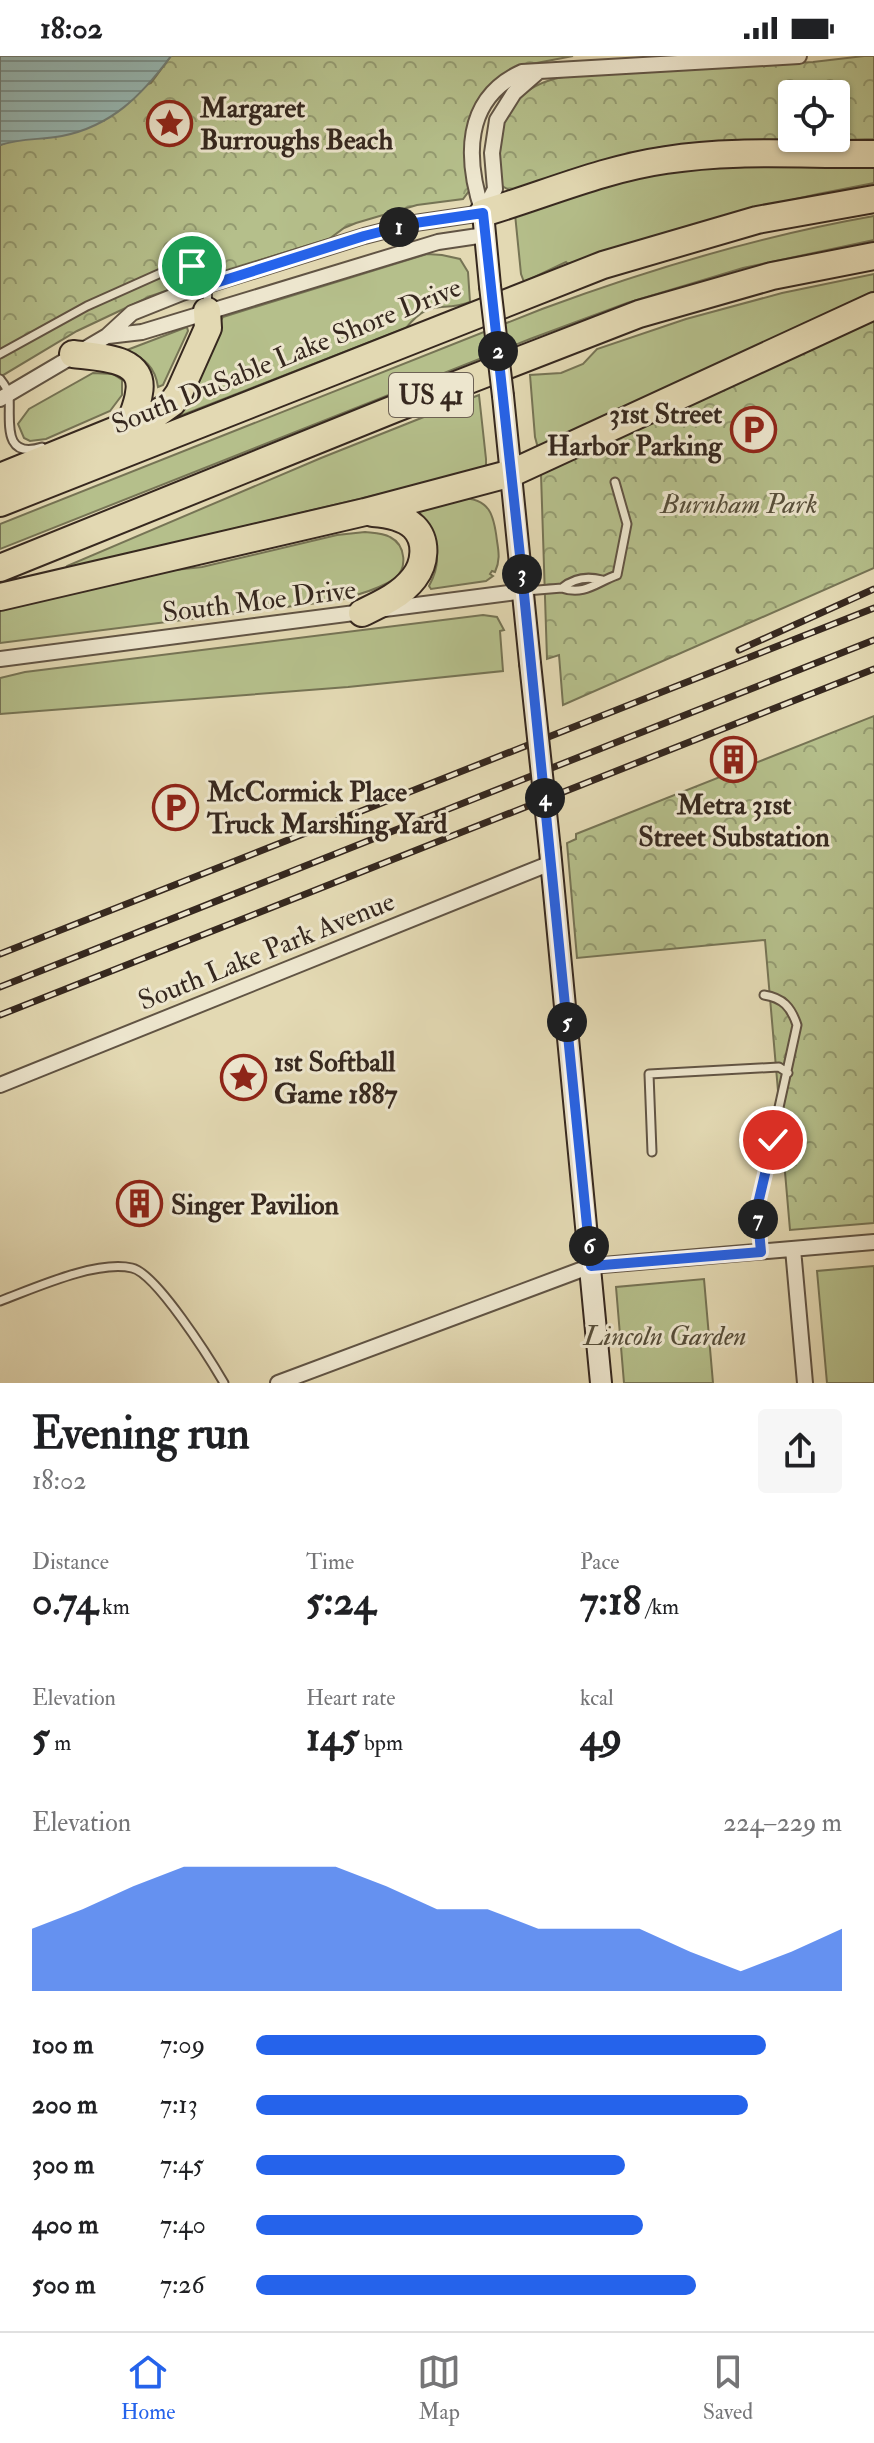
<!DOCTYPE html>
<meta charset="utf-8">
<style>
:root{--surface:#fff;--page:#f6f6f6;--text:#202124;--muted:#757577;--line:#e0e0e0;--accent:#2563eb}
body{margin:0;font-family:"IM FELL Double Pica",serif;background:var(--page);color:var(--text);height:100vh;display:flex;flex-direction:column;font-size:30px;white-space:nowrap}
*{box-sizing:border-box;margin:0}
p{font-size:26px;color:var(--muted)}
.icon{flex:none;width:44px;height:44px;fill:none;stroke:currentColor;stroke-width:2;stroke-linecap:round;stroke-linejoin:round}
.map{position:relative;height:1327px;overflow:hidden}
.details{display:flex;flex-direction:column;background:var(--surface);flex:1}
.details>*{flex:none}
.controls{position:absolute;left:778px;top:24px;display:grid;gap:16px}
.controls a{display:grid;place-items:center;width:72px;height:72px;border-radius:8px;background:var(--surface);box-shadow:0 2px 6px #0004;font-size:40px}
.pin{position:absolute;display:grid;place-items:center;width:68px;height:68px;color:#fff;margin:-34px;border:4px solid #fff;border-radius:50%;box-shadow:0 2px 8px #0007}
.km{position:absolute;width:40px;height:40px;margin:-20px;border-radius:50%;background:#222;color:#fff;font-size:22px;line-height:40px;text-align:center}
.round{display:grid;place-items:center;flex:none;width:84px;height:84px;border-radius:8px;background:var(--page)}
.overview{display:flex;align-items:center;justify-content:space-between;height:136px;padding:0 32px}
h1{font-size:44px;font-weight:700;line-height:60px}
.stats{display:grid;grid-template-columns:repeat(3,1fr);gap:12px;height:136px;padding:8px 32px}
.stats div{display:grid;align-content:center}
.stats b{font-size:40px;font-weight:700}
.stats small{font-size:22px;font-weight:400}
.stats p{font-size:22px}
.chart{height:224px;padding:16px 32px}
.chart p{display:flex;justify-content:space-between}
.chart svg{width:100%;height:144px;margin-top:8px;fill:var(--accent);opacity:.7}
ul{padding:0 32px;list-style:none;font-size:26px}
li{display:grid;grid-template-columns:128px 96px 1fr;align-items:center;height:60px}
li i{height:20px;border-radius:10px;background:var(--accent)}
.status{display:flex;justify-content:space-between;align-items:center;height:56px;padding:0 40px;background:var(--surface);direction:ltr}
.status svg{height:22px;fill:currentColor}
.tab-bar{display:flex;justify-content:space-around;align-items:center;height:112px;border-top:2px solid var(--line);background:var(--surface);font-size:22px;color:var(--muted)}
.tab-bar a{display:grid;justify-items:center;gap:4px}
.tab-bar .on{color:var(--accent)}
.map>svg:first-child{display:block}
.green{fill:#b5bf8b;stroke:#767455;stroke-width:2}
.park{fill:url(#park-crowns);stroke:#767455;stroke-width:2;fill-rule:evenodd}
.water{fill:url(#water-rules);stroke:#707f79;stroke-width:2}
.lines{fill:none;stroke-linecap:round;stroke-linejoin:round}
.lane-casing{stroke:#615444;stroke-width:11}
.street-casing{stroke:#615444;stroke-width:18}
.secondary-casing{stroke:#36281f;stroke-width:24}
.highway-casing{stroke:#36281f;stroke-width:30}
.lane{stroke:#ede6ce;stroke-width:7}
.street{stroke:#ede6ce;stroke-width:14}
.secondary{stroke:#ede6ce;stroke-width:20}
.highway{stroke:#e3d9b3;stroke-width:26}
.rail-casing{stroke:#36281f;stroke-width:7}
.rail{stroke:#ede6ce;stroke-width:4;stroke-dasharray:12;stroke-linecap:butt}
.secondary-bridge-casing{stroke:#36281f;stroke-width:24;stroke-linecap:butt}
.secondary-bridge{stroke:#ede6ce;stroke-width:20}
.route-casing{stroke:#fff;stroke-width:16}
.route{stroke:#2563eb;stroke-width:10}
.labels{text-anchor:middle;stroke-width:6;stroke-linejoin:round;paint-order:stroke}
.shield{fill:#ede6ce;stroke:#6d6154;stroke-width:2}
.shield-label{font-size:26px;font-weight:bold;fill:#36281f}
.poi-label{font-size:28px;font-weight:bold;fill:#36281f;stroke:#ede6ce;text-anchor:start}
.street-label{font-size:28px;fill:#36281f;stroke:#ede6ce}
.park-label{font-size:28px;font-style:italic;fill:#564e3a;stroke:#ede6ce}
</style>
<div class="status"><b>18:02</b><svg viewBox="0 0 49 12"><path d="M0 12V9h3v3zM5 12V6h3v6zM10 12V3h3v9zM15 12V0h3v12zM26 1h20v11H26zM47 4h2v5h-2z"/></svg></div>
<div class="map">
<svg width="874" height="1327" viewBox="0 0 874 1327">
<defs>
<pattern id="park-crowns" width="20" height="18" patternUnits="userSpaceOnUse" patternTransform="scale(2)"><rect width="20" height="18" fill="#b5bf8b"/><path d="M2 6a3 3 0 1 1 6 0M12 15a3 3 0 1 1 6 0" fill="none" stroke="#949b71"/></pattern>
<pattern id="water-rules" width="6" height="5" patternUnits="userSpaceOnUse" patternTransform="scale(2)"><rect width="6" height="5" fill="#97b9b5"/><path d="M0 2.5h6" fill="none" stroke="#7c9693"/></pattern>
</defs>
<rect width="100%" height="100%" fill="#e3d9b3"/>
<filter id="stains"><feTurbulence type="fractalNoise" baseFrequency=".0025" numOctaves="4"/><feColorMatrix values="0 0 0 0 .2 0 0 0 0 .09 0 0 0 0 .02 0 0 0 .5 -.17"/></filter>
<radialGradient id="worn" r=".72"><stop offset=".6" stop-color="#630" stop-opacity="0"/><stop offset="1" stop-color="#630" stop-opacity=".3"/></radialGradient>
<path class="green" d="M874,105V127C769,146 668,173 568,208L566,206L524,226L521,218L515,158L660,113Z
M874,160V184L743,212L627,247L530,283L0,493V468L542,253C650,213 760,180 874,160Z
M427,198L442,199L460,203L468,216L470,246C441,257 431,241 406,272L154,370L223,261Z
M874,218V240L538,392L535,381L530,319L561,317L583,308L597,293L686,263L782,237Z
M187,271L188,275L163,329L158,331C155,310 144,303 127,294Z
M93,317L113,318L122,324V339L110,355L46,383L30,385L24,382L18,368L29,353Z
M479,339L486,403V409L481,414L65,513L67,510L321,402Z
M460,442C490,442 494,459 497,485C499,497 500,505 495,516L492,515L490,518L493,520L486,525L431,533L429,530C447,498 432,480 414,453Z
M365,476C374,477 383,477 390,481C406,489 408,513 394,523C378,534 358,538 341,544L0,587V554L148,517L202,511L337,479Z
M483,559L497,561L504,574L500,575L503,615L348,631L0,658V622L25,616Z
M874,1210V1327H827L817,1215Z
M704,1223L713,1327H624L616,1231Z"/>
<path class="park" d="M171,0H573L521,10L489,33L469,135L463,143L417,149L356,167L344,172L329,183L230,213L151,240L77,275L0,321V89L151,27Z
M864,0H874V83L685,89L661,91L638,96L511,135L502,130L500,126C499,114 497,100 498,88C502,47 531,25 569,20L813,6ZM792,38H836V82H792Z
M874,260V512L563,649L559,599L547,603L541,418Z
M874,660V1167L790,1174L765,884L577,902L567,787L576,783V778Z"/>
<path class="water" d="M0,0H171C142,39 112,70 62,80C41,84 21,82 0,89Z"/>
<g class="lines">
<defs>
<path id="lane" d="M0,298L87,250L181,208C208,213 209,228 207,252
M0,323C4,328 8,333 9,340C11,363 1,404 42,391
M602,524C587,520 574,522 562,532C584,540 597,526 617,519L627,468L615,426
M526,535L562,532
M652,1096L649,1018L779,1011L788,1017
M761,1196L757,1152L797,969C791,951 783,942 764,939
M0,1245C35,1232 96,1204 132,1212C156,1217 210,1303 224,1327"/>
<path id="street" d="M483,156L495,133L492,97L497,64L514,37L538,16
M483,157C465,103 463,43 522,16L799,0
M108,280L142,276L438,186L485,179
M0,343L107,280L132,257L182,237L364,180L415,167L483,157
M0,603L524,535
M0,1029L551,807
M793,1193L805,1327
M278,1327L591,1210L874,1186"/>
<path id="secondary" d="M483,157L490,230
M503,340L530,607
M550,794L601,1327"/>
<path id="highway" d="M483,157C544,139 603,113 666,104C734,93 805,99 874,98
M73,298C98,301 146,301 139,337C138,347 133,358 130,368
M0,421L158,357L172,347L179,337L208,272L207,255
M0,447L603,209L757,164L874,143
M0,512L394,353L639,258L772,220L874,200
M0,541L365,456L512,417L874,250
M362,557C381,548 401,539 414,522C425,508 428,485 414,471C403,460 386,458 373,457"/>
</defs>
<use href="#lane" class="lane-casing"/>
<use href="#street" class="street-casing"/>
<use href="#secondary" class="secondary-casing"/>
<use href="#highway" class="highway-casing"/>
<use href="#lane" class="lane"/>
<use href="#street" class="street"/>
<use href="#secondary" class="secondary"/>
<use href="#highway" class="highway"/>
<defs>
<path id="rail" d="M739,594L874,533
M0,898L874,552
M0,931L874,584
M0,959L874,613"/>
</defs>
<use href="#rail" class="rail-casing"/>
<use href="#rail" class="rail"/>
<defs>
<path id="secondary-bridge" d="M490,230L503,340
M530,607L550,794"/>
</defs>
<use href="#secondary-bridge" class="secondary-bridge-casing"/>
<use href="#secondary-bridge" class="secondary-bridge"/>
</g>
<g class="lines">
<defs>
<path id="route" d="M192,210L202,218L209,229L364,180L415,167L483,157L522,518L591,1210L761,1196L757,1152L773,1084"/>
</defs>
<use href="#route" class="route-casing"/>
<use href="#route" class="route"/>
</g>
<defs>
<symbol id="sight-ring" viewBox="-11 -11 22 22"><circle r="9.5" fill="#ede6ce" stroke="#8f2418" stroke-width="1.5"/><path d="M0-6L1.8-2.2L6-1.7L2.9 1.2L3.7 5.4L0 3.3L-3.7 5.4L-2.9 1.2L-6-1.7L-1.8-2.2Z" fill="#8f2418"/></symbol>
<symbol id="parking-ring" viewBox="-11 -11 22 22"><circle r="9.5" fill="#ede6ce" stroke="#8f2418" stroke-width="1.5"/><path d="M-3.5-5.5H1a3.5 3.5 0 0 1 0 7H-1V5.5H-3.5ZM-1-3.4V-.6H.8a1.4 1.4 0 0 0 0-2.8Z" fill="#8f2418"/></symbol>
<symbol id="building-ring" viewBox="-11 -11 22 22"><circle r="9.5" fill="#ede6ce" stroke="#8f2418" stroke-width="1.5"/><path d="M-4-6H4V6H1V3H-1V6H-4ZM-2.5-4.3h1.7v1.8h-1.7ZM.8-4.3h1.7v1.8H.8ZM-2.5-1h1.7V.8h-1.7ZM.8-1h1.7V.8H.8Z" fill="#8f2418"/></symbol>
</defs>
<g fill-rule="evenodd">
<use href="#sight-ring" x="144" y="42" width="51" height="51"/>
<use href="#parking-ring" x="728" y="348" width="51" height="51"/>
<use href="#building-ring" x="708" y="678" width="51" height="51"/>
<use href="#parking-ring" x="150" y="726" width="51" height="51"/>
<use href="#sight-ring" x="218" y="996" width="51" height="51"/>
<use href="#building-ring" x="114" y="1122" width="51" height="51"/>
</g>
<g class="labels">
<rect class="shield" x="389" y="317" width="84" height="44" rx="6"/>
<g class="shield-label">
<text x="431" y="348">US 41</text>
</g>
<g class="poi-label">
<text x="200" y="61">Margaret<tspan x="200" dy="32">Burroughs Beach</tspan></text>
<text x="722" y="367" text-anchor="end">31st Street<tspan x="722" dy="32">Harbor Parking</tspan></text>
<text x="207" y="745">McCormick Place<tspan x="207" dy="32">Truck Marshing Yard</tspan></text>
<text x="734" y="758" text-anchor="middle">Metra 31st<tspan x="734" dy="32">Street Substation</tspan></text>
<text x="274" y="1015">1st Softball<tspan x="274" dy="32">Game 1887</tspan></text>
<text x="171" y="1158">Singer Pavilion</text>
</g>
<g class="street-label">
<text transform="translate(286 299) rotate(-22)" y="10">South DuSable Lake Shore Drive</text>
<text transform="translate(259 544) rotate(-7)" y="10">South Moe Drive</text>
<text transform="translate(266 894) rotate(-22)" y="10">South Lake Park Avenue</text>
</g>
<g class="park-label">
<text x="739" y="457">Burnham Park</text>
<text x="665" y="1289">Lincoln Garden</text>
</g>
</g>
<rect width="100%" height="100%" filter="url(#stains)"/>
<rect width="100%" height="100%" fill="url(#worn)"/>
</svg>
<div class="controls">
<a><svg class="icon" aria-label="locate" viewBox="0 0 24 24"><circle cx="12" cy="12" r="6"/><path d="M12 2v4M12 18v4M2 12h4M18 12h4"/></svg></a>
</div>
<div class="pin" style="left:192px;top:210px;background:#1e9e55"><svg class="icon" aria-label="arrive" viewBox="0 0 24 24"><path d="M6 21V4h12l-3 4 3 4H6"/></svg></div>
<div class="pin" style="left:773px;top:1084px;background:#d93025"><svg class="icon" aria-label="check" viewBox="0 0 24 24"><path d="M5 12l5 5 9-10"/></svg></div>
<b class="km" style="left:399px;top:171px">1</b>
<b class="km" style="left:498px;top:295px">2</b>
<b class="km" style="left:522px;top:518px">3</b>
<b class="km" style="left:545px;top:742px">4</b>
<b class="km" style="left:567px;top:966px">5</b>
<b class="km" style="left:589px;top:1190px">6</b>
<b class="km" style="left:758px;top:1163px">7</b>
</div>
<section class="details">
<div class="overview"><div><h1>Evening run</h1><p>18:02</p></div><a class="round"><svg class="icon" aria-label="share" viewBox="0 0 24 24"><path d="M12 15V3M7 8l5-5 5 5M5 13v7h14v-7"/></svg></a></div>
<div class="stats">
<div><p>Distance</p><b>0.74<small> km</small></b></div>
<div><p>Time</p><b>5:24</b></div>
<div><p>Pace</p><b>7:18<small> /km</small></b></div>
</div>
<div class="stats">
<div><p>Elevation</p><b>5<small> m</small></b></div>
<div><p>Heart rate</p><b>145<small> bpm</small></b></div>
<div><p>kcal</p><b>49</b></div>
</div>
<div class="chart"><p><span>Elevation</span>224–229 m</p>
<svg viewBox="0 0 160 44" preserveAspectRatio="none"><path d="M0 44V25L10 19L20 12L30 6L40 6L50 6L60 6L70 12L80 19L90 19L100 25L110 25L120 25L130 32L140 38L150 32L160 25V44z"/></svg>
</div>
<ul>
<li><b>100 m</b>7:09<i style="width:87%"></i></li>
<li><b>200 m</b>7:13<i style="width:84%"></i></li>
<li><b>300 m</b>7:45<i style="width:63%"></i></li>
<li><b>400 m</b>7:40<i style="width:66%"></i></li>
<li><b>500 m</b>7:26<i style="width:75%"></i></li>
</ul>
</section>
<nav class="tab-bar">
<a class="on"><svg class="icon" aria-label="home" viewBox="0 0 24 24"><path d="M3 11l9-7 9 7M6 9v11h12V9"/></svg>Home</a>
<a><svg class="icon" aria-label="map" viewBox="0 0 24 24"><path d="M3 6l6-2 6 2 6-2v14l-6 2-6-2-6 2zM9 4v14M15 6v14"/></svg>Map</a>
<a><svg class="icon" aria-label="saved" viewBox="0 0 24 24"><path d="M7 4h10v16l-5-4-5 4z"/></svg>Saved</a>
</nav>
